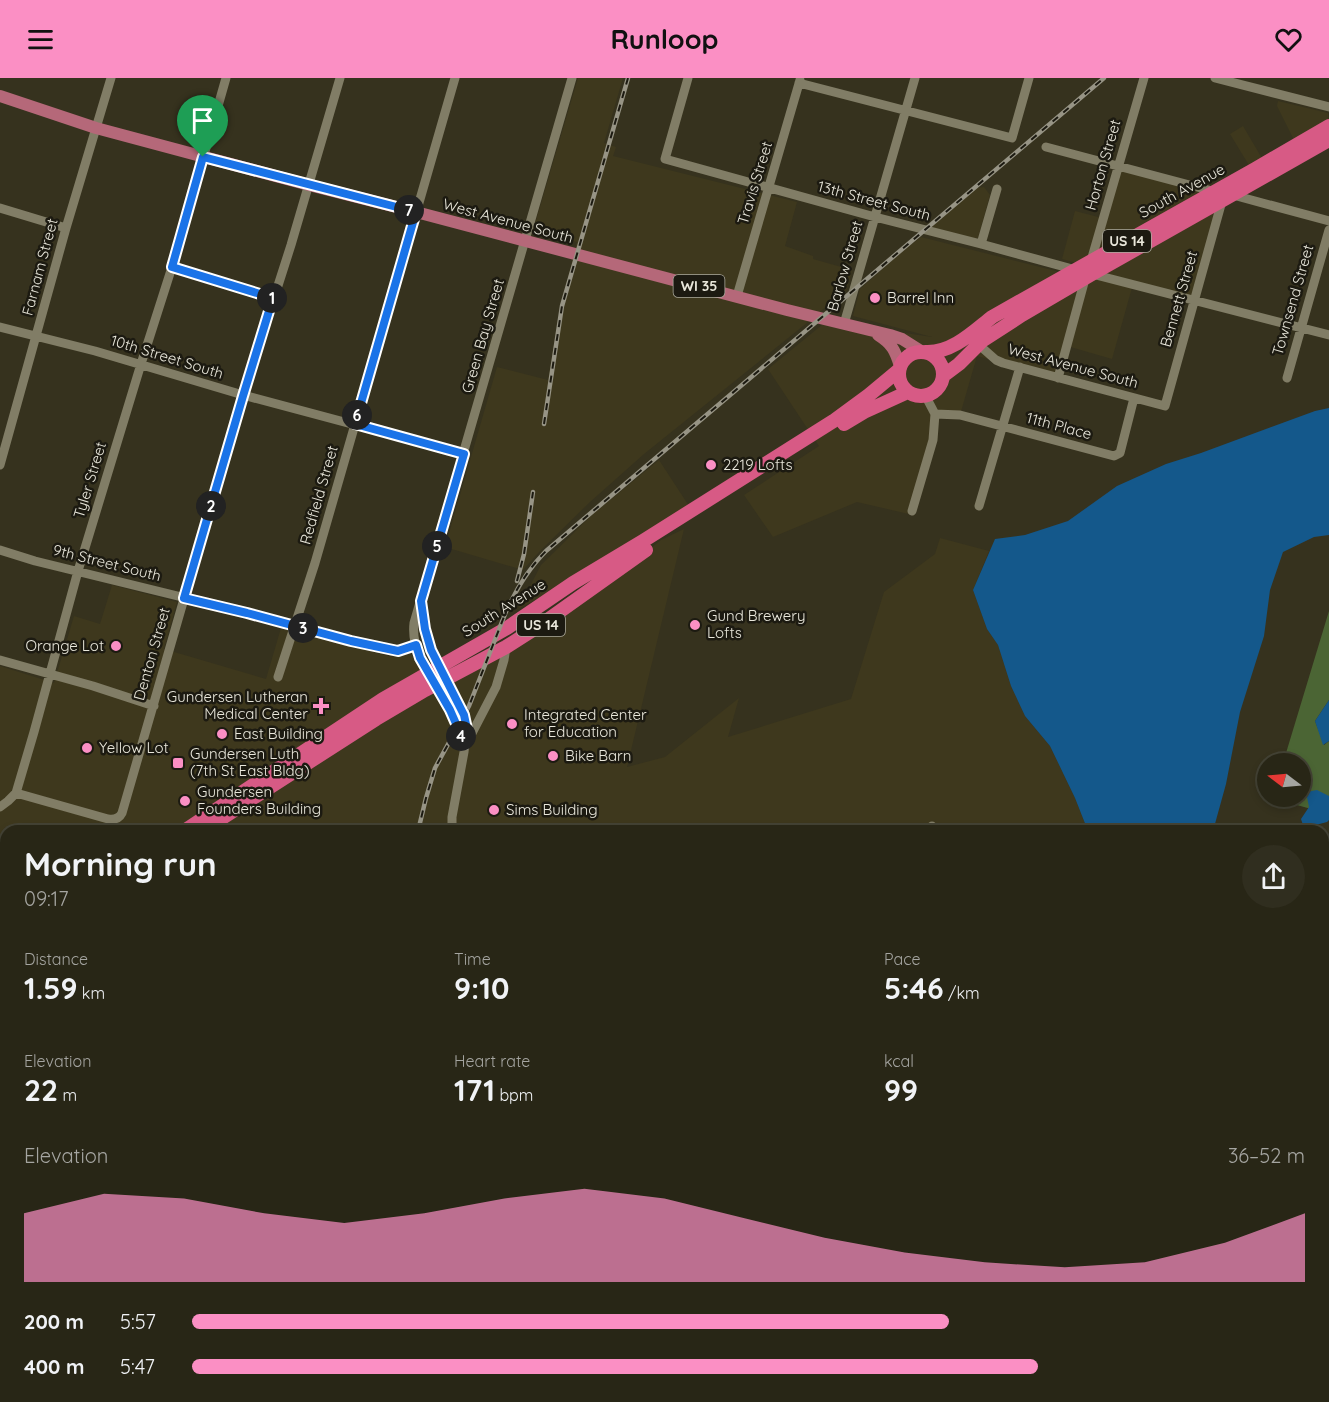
<!DOCTYPE html>
<meta charset="utf-8">
<style>
:root{--surface:#282616;--page:#302e1f;--text:#f1f3f6;--muted:#a5a5a1;--line:#444335;--accent:#fb8fc4}
body{margin:0;font-family:Quicksand,sans-serif;background:var(--page);color:var(--text);height:100vh;display:flex;flex-direction:column;font-size:22px;white-space:nowrap}
*{box-sizing:border-box;margin:0}
p{font-size:20px;color:var(--muted)}
.icon{flex:none;width:33px;height:33px;fill:none;stroke:currentColor;stroke-width:2;stroke-linecap:round;stroke-linejoin:round}
.map{position:relative;flex:1;overflow:hidden}
.drawer{position:absolute;left:0px;top:747px;width:1329px;height:578px;display:flex;flex-direction:column;background:var(--surface);border-radius:18px 18px 0 0;box-shadow:0 3px 9px #0003,0 0 0 2px var(--line)}
.drawer>*{flex:none}
.needle{width:39px;rotate:286deg}
.buttons{position:absolute;left:1257px;top:675px;display:grid;gap:12px}
.buttons a{display:grid;place-items:center;width:54px;height:54px;border-radius:50%;background:var(--surface);box-shadow:0 3px 9px #0003,0 0 0 2px var(--line);font-size:30px}
.pin{position:absolute;display:grid;place-items:center;width:51px;height:51px;color:#fff;margin:-62px -26px;border-radius:50% 50% 50% 0;rotate:-45deg;box-shadow:0 0 6px #0007}
.pin .icon{rotate:45deg}
.km{position:absolute;width:30px;height:30px;margin:-15px;border-radius:50%;background:#222;color:#fff;font-size:16px;line-height:30px;text-align:center}
.round{display:grid;place-items:center;flex:none;width:63px;height:63px;border-radius:32px;background:var(--page)}
.summary{display:flex;align-items:center;justify-content:space-between;height:102px;padding:0 24px}
h1{font-size:33px;font-weight:800;line-height:45px}
.metrics{display:grid;grid-template-columns:repeat(3,1fr);gap:9px;height:102px;padding:6px 24px}
.metrics div{display:grid;align-content:center}
.metrics b{font-size:30px;font-weight:800}
.metrics small{font-size:16px;font-weight:400}
.metrics p{font-size:16px}
.chart{height:168px;padding:12px 24px}
.chart p{display:flex;justify-content:space-between}
.chart svg{width:100%;height:108px;margin-top:6px;fill:var(--accent);opacity:.7}
ul{padding:0 24px;list-style:none;font-size:20px}
li{display:grid;grid-template-columns:96px 72px 1fr;align-items:center;height:45px}
li i{height:15px;border-radius:8px;background:var(--accent)}
header{display:flex;justify-content:space-between;align-items:center;height:78px;padding:0 24px;background:var(--accent);color:#111;font-size:27px;font-weight:800}
.map>svg:first-child{display:block}
.built{fill:#3e381d}
.green{fill:#4b6534}
.water{fill:#14588b}
.lines{fill:none;stroke-linecap:round;stroke-linejoin:round}
.minor{stroke:#817d66;stroke-width:9}
.major{stroke:#b56879;stroke-width:12}
.highway{stroke:#d75a85;stroke-width:14}
.rail-casing{stroke:#979485;stroke-width:4.5}
.rail{stroke:#1c1a11;stroke-width:2;stroke-dasharray:7;stroke-linecap:butt}
.route-casing{stroke:#fff;stroke-width:12}
.route{stroke:#1a73e8;stroke-width:8}
.poi-dot{fill:#fb8fc4;stroke:#1c1a11;stroke-width:2}
.labels{text-anchor:middle;stroke-width:5;stroke-linejoin:round;paint-order:stroke}
.shield{fill:#1c1a11;stroke:#acaa9e;stroke-width:1.5}
.shield-label{font-size:14px;font-weight:bold;fill:#e9e7db}
.street-label{font-size:15px;fill:#e9e7db;stroke:#1c1a11}
.poi-label{font-size:15px;fill:#e9e7db;stroke:#1c1a11;text-anchor:start}
</style>
<header><svg class="icon" aria-label="menu" viewBox="0 0 24 24"><path d="M4 6h16M4 12h16M4 18h16"/></svg>Runloop<svg class="icon" aria-label="heart" viewBox="0 0 24 24"><path d="M12 20l-8-8c-3-5 5-10 8-4 3-6 11-1 8 4z"/></svg></header>
<div class="map">
<svg width="1329" height="1324" viewBox="0 0 1329 1324">
<rect width="100%" height="100%" fill="#36321e"/>
<path class="built" d="M578,0H623L604,65L616,69L613,78L797,124L785,168L813,178V181L852,192L847,211L803,248L644,376L590,424L540,473L523,492L445,469L497,289L548,302L560,231L577,164L539,155L535,153L534,149Z
M1278,23L1328,35L1329,45L1295,64L1277,28Z
M1243,48L1263,82L1250,89L1230,56Z
M1118,88L1225,116L1194,221L1133,206L1112,281L1067,268L1058,300L977,278L960,337H935L913,437L857,424L773,459L744,417L819,368L768,291L828,242L844,246L932,259L853,238L860,211L898,177L921,159L1056,193L1058,196L1080,186L1062,181L1075,133L1102,140Z
M984,109L990,117L978,160H974L931,149L977,110Z
M659,382L689,428L556,511L518,531L541,487L594,435Z
M684,451L627,689L665,679L739,620L728,659L851,621L884,514L935,476L940,460L989,473L973,512L987,551L998,567L1011,608L1025,638L1050,668L1075,720L1088,753H6V790L0,791V588L54,605L74,538L100,546L112,507L177,524L164,571L266,601L281,550L393,579L410,576L414,579L429,616L631,486L661,462Z
M6,936V1247H0V937Z"/>
<path class="green" d="M1329,533V622L1315,643L1324,667L1329,663V736L1272,720L1273,719L1300,718V686L1283,685Z
M0,1304H6V1318H129L147,1324H0Z
M904,1318L1016,1319L1007,1324H903Z
M660,1319V1318L883,1319L881,1324H660Z"/>
<path class="water" d="M1329,330V457L1314,459L1283,474L1270,512L1264,558L1240,634L1226,706L1213,753H1088L1075,720L1050,668L1025,638L1011,608L998,567L987,551L973,512L995,461L1025,457L1068,443L1117,408L1166,386L1201,375L1315,333Z
M1329,622V663L1323,667L1315,643Z
M1317,712L1329,718V742L1327,744L1304,750L1301,741L1309,729L1306,714Z
M1329,1099V1324H1007L1016,1318H1323V1103Z
M237,1318L250,1324H147L129,1319Z"/>
<g class="lines">
<path class="minor" d="M688,0L665,81L875,139L981,166L1076,192
M1215,0L1329,29
M799,5L1012,60L1029,0
M1046,69L1216,114
M1233,117L1329,143
M0,130L66,150
M981,166L997,111
M1091,183L1144,0
M172,189L274,220
M1092,196L1329,257
M737,218L800,2
M844,246L915,0
M0,249L95,273L243,317L464,376
M979,267L996,282L1003,285L1165,328L1222,123
M1058,300L1085,201
M1287,300L1329,152
M935,336L960,337L1114,378L1120,375L1134,320
M0,387L66,150L111,0
M979,428L1020,289
M912,433L933,362L935,336L925,317
M0,472L35,483L247,535L352,563L398,573L415,567
M421,526L428,563L438,589L464,637L467,647L464,674L452,739V753
M0,582L93,608L154,628
M278,599L315,485L455,0
M469,661L496,609L504,582L506,569
M465,666C460,655 456,642 450,631C436,605 410,577 414,545L572,0
M16,715L108,741C114,742 119,741 122,735L243,317L291,167L340,0
M0,729L8,723L16,715L34,654L78,493L141,286L172,189L226,0
M930,753L932,748
M0,771L6,796
M0,837L6,847
M1323,1021L1329,1018
M0,1140L6,1141
M382,1318L401,1324
M428,1324L429,1318
M513,1324L514,1318
M586,1324L587,1318"/>
<path class="major" d="M0,18L96,50L309,107L416,134L787,232L890,257L902,261L921,273
M878,257C892,266 895,272 900,288"/>
<path class="highway" d="M899 296a22 22 0 1 1 44 0a22 22 0 1 1-44 0Z
M926,274C952,275 973,254 992,239L1255,91L1329,48
M943,298L959,286L982,263L1022,237L1092,196L1329,62
M844,346L864,334L908,314
M184,753L383,621L507,550L573,505L643,463L835,342L869,317L899,292
M202,753L376,641L425,612L506,569L542,546L646,472
M0,872L6,868
M0,892L6,888"/>
<defs>
<path id="rail" d="M544,346L562,228L628,0
M517,503L524,476L533,414
M504,538C515,513 527,492 546,473L1104,0
M418,753L426,720L435,690L469,628L507,531
M0,930L6,929"/>
</defs>
<use href="#rail" class="rail-casing"/>
<use href="#rail" class="rail"/>
</g>
<g class="lines">
<defs>
<path id="route" d="M203,79L416,134L355,346L464,376L421,523L425,551L431,572L464,637L467,651L465,666L450,632L420,580L416,567L398,573L351,563L247,535L184,520L243,318L273,220L172,189Z"/>
</defs>
<use href="#route" class="route-casing"/>
<use href="#route" class="route"/>
</g>
<g class="poi-dot">
<circle cx="875" cy="220" r="6"/>
<circle cx="711" cy="387" r="6"/>
<circle cx="695" cy="547" r="6"/>
<circle cx="116" cy="568" r="6"/>
<path d="M318 619h6v6h6v6h-6v6h-6v-6h-6v-6h6z"/>
<circle cx="512" cy="646" r="6"/>
<circle cx="222" cy="656" r="6"/>
<circle cx="87" cy="670" r="6"/>
<circle cx="553" cy="678" r="6"/>
<rect x="172" y="679" width="12" height="12" rx="3"/>
<circle cx="185" cy="723" r="6"/>
<circle cx="494" cy="732" r="6"/>
</g>
<g class="labels">
<g class="shield">
<rect x="1103" y="152" width="48" height="22" rx="4.5"/>
<rect x="673.5" y="197" width="51" height="22" rx="4.5"/>
<rect x="517" y="536" width="48" height="22" rx="4.5"/>
</g>
<g class="shield-label">
<text x="1127" y="168">US 14</text>
<text x="699" y="213">WI 35</text>
<text x="541" y="552">US 14</text>
</g>
<g class="street-label">
<text transform="translate(1103 87) rotate(-74)" y="5">Horton Street</text>
<text transform="translate(755 105) rotate(-73)" y="5">Travis Street</text>
<text transform="translate(1182 113) rotate(-29)" y="5">South Avenue</text>
<text transform="translate(874 123) rotate(15)" y="5">13th Street South</text>
<text transform="translate(508 143) rotate(15)" y="5">West Avenue South</text>
<text transform="translate(845 188) rotate(-74)" y="5">Barlow Street</text>
<text transform="translate(40 189) rotate(-75)" y="5">Farnam Street</text>
<text transform="translate(1179 221) rotate(-74)" y="5">Bennett Street</text>
<text transform="translate(1293 222) rotate(-74)" y="5">Townsend Street</text>
<text transform="translate(483 258) rotate(-74)" y="5">Green Bay Street</text>
<text transform="translate(167 279) rotate(17)" y="5">10th Street South</text>
<text transform="translate(1073 288) rotate(15)" y="5">West Avenue South</text>
<text transform="translate(1059 348) rotate(15)" y="5">11th Place</text>
<text transform="translate(90 402) rotate(-73)" y="5">Tyler Street</text>
<text transform="translate(319 417) rotate(-74)" y="5">Redfield Street</text>
<text transform="translate(107 485) rotate(14)" y="5">9th Street South</text>
<text transform="translate(504 530) rotate(-32)" y="5">South Avenue</text>
<text transform="translate(152 576) rotate(-74)" y="5">Denton Street</text>
</g>
<g class="poi-label">
<text x="887" y="225">Barrel Inn</text>
<text x="723" y="392">2219 Lofts</text>
<text x="707" y="543">Gund Brewery<tspan x="707" dy="17">Lofts</tspan></text>
<text x="104" y="573" text-anchor="end">Orange Lot</text>
<text x="308" y="624" text-anchor="end">Gundersen Lutheran<tspan x="308" dy="17">Medical Center</tspan></text>
<text x="524" y="642">Integrated Center<tspan x="524" dy="17">for Education</tspan></text>
<text x="234" y="661">East Building</text>
<text x="99" y="675">Yellow Lot</text>
<text x="190" y="681">Gundersen Luth<tspan x="190" dy="17">(7th St East Bldg)</tspan></text>
<text x="565" y="683">Bike Barn</text>
<text x="197" y="719">Gundersen<tspan x="197" dy="17">Founders Building</tspan></text>
<text x="506" y="737">Sims Building</text>
</g>
</g>
</svg>
<div class="buttons">
<a><svg class="needle" viewBox="-14 -14 28 28"><path d="M0-13l5 13h-10z" fill="#e53935"/><path d="M0 13l5-13h-10z" fill="#a5a5a1"/></svg></a>
</div>
<div class="pin" style="left:203px;top:79px;background:#1e9e55"><svg class="icon" aria-label="arrive" viewBox="0 0 24 24"><path d="M6 21V4h12l-3 4 3 4H6"/></svg></div>
<b class="km" style="left:272px;top:220px">1</b>
<b class="km" style="left:211px;top:428px">2</b>
<b class="km" style="left:303px;top:550px">3</b>
<b class="km" style="left:461px;top:658px">4</b>
<b class="km" style="left:437px;top:468px">5</b>
<b class="km" style="left:357px;top:337px">6</b>
<b class="km" style="left:409px;top:132px">7</b>
<section class="drawer">
<div class="summary"><div><h1>Morning run</h1><p>09:17</p></div><a class="round"><svg class="icon" aria-label="share" viewBox="0 0 24 24"><path d="M12 15V3M7 8l5-5 5 5M5 13v7h14v-7"/></svg></a></div>
<div class="metrics">
<div><p>Distance</p><b>1.59<small> km</small></b></div>
<div><p>Time</p><b>9:10</b></div>
<div><p>Pace</p><b>5:46<small> /km</small></b></div>
</div>
<div class="metrics">
<div><p>Elevation</p><b>22<small> m</small></b></div>
<div><p>Heart rate</p><b>171<small> bpm</small></b></div>
<div><p>kcal</p><b>99</b></div>
</div>
<div class="chart"><p><span>Elevation</span>36–52 m</p>
<svg viewBox="0 0 160 44" preserveAspectRatio="none"><path d="M0 44V16L10 8L20 10L30 16L40 20L50 16L60 10L70 6L80 10L90 18L100 26L110 32L120 36L130 38L140 36L150 28L160 16V44z"/></svg>
</div>
<ul>
<li><b>200 m</b>5:57<i style="width:68%"></i></li>
<li><b>400 m</b>5:47<i style="width:76%"></i></li>
</ul>
</section>
</div>
